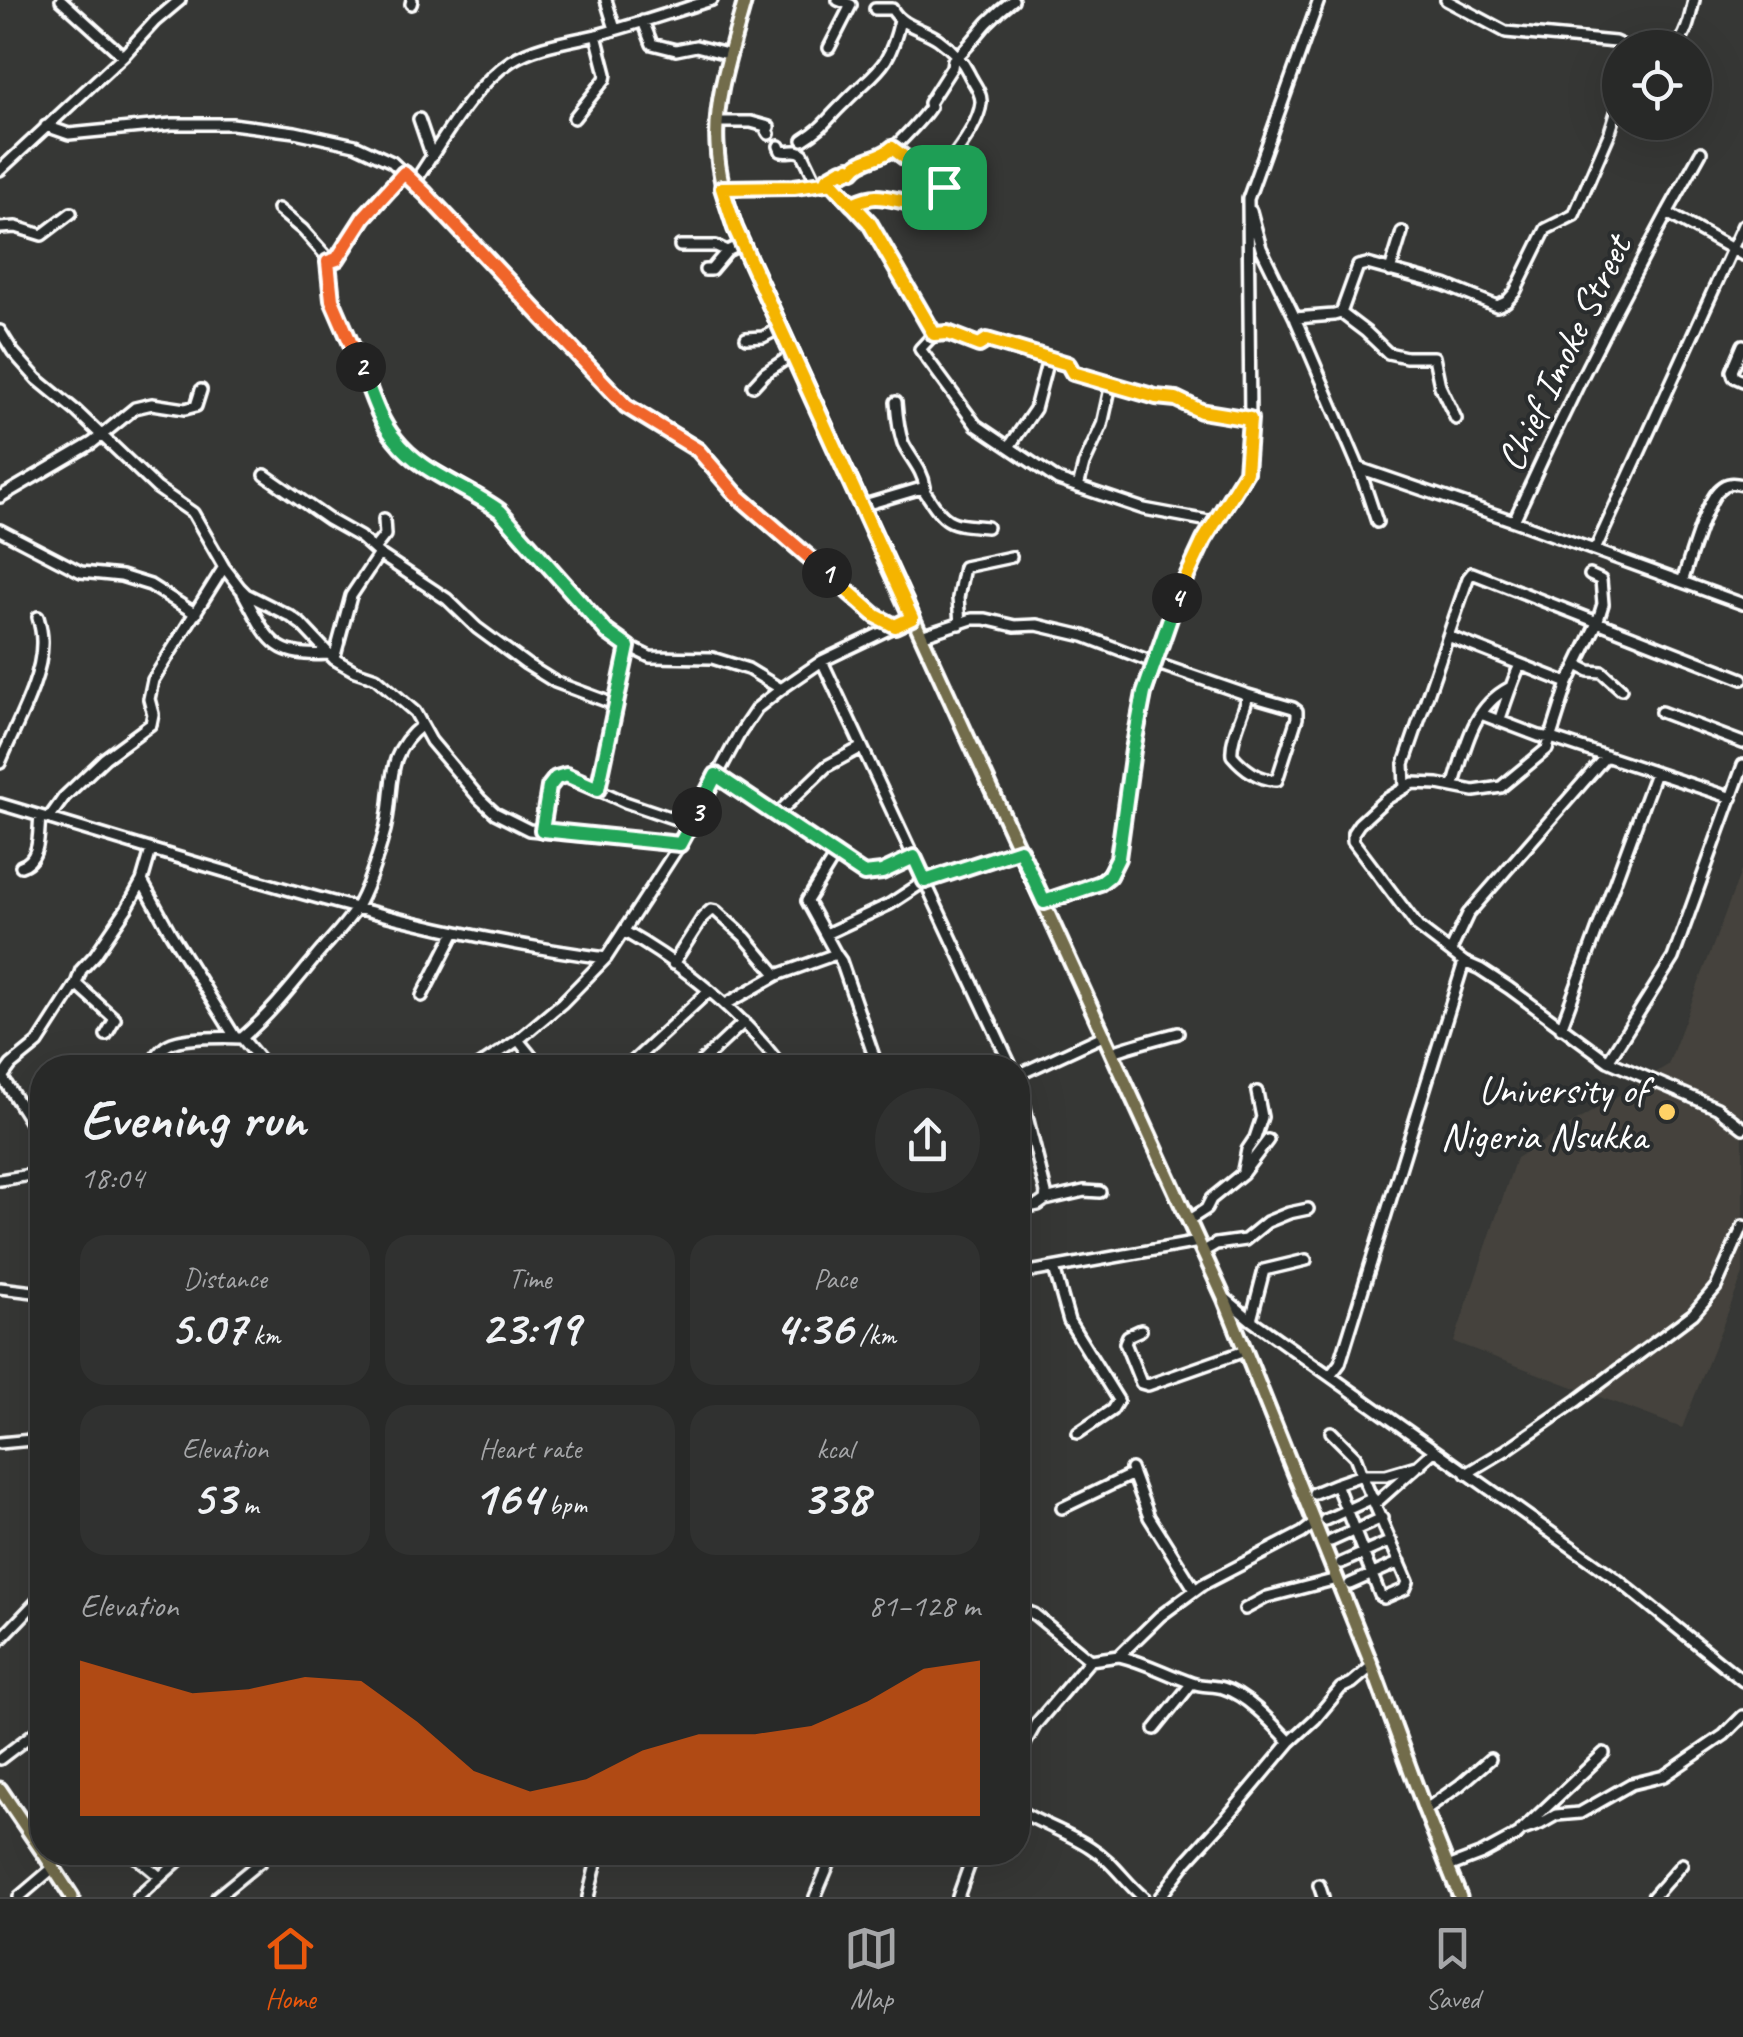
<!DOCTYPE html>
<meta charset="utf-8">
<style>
:root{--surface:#282928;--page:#303130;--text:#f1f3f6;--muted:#a5a6a8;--line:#444545;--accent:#ea580c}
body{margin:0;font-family:Caveat,sans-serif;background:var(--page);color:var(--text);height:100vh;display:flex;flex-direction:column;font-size:38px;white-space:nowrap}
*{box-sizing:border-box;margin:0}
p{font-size:32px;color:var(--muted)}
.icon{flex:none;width:55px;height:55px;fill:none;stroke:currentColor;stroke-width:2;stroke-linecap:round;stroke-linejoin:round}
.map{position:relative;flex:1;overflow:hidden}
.drawer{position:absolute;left:30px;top:1055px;width:1000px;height:810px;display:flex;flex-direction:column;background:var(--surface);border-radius:40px;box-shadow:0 10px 40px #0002,0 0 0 2px var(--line)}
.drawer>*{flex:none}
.controls{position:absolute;left:1602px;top:30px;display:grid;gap:20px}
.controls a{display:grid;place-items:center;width:110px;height:110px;border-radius:50%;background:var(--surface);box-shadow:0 10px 40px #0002,0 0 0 2px var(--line);font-size:50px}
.pin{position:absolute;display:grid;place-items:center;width:85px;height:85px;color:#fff;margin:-42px;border-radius:20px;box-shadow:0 5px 15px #0006}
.km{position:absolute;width:50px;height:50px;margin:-25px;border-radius:50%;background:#222;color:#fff;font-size:28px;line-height:50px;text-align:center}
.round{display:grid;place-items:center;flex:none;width:105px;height:105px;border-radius:52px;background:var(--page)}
.head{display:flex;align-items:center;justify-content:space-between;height:170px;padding:0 50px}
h1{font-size:55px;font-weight:700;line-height:75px}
.figures{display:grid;grid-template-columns:repeat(3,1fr);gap:15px;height:170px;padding:10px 50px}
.figures div{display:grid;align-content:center;border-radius:25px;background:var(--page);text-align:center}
.figures b{font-size:50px;font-weight:700}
.figures small{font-size:28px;font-weight:400}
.figures p{font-size:28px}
.chart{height:280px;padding:20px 50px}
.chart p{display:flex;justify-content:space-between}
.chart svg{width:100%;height:180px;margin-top:10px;fill:var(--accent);opacity:.7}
.tabs{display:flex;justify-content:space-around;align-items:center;height:140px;border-top:2px solid var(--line);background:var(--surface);font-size:28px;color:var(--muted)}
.tabs a{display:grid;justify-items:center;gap:5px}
.tabs .active{color:var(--accent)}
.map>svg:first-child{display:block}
.built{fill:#45433d}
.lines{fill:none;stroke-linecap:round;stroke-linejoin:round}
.minor-casing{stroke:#fff;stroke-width:16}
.major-casing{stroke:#fff;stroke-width:19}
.minor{stroke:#2a2d2e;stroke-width:9}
.major{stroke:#726c4b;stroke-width:11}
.split-1-casing{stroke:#fff;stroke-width:20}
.split-2-casing{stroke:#fff;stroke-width:20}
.split-3-casing{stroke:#fff;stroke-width:20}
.split-4-casing{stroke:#fff;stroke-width:20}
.split-5-casing{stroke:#fff;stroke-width:20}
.split-1{stroke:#f5b400;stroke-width:12}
.split-2{stroke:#f0652b;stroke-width:12}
.split-3{stroke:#22a559;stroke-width:12}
.split-4{stroke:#22a559;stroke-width:12}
.split-5{stroke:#f5b400;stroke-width:12}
.poi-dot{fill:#ffd166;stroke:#2a2d2e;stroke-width:4}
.labels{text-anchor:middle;stroke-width:8;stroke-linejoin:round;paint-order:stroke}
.street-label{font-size:40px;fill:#fff;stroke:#2a2d2e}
.poi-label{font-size:40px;fill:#fff;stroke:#2a2d2e;text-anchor:end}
</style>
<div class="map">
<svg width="1743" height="1897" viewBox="0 0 1743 1897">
<rect width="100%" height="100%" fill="#363735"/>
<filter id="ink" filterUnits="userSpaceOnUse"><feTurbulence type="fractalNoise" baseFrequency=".01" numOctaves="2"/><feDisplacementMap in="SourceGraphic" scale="20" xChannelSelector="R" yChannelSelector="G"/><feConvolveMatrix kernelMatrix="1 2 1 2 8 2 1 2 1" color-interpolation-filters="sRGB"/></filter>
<g filter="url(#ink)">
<path class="built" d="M1743,866V1274L1682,1428L1454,1342L1516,1158L1668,1065Z"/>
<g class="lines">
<defs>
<path id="minor" d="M61,0L123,56
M606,0L615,29
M1446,0L1506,32L1615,42L1628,48
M411,4L412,0
M875,9H892C902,27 922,28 938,39C952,49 962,59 969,74C973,83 982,92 981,103C979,123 958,151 946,166L957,179
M643,21L652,44L676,50L696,46L731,55
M829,48L851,5L838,0
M1675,48C1687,35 1690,17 1694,0
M574,118L605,79L606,74L596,35
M419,119L432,157
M718,122H751L769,127L767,131L769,134
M46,126L69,134L172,124H232L295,132L355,145L392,162L426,194L627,406L698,449L736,494L876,616L895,626
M803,140C824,127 827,119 844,103C877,69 889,70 900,20
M779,146L781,151C789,153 797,148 803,154L815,179L821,184
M892,149L944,187
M0,170L123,56L155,21L180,0
M414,183C441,144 471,87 511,61C536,45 571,41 600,34C638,24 675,11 712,0
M826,183L829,178L842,170L846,172L849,168L853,170C862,158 878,160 890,151C898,144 925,116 930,107L929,103L952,67L953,60C967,50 976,35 988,22C995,15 1004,7 1013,0
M722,188L793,187L832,182L869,222L934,334
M852,204L874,197L920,205L940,194L951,180L958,179
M278,209L303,230L327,257L332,300L383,422L396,441L417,461L482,498L499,511L607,631L621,643L650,657L712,658L748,669L781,689
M1251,211L1261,248L1295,318L1359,468L1514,521L1743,604
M1667,213L1743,255
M0,228L16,227L42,235L71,213
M680,246H716L727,251L742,244
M327,262L337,259L364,217L404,173
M705,270H711L727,251
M1390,271L1402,232
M1341,313L1366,332L1388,353L1406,357H1434L1440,386L1456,419
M1295,318L1334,315L1341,313L1358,266L1367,264L1445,285L1497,306L1506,302L1515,292L1546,229L1574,215L1610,132L1620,100
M0,331L13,352L37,379L76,411L157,488L193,513L224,567L240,588L246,594L290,616L301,624L334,659L355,671L376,678L415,712L431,741L480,799L495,813L529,830L680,844
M746,338L763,337L780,328
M1743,345L1732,371L1734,377L1743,381
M753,386L765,373L792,355
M1009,447L1035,409L1048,359
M1359,468L1377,522
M265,475L328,519L360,537L379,554
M1078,487L1084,464L1102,425L1111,384
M923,489C946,524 946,524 987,527
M0,497L92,443L135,408L152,404L185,409L196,406L201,390
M861,506L925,487C923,470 910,458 903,443C898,429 897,416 896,402
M1514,521C1570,397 1634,271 1701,152
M1214,522L1144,509L1058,480L976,425L920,349L934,334L947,333L979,345L987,340L1068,365L1073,373L1155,397L1177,399L1201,411L1250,419
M0,530L81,572L121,576L150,585L196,614
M374,549L385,535L384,519
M1595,550L1743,225
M1590,575L1601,580L1603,604L1597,623L1568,683L1547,749L1501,787L1474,791L1438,784L1413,783L1385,800L1359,824L1353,833V841L1418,927L1464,962L1480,969L1509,988L1608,1061L1717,1108L1743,1128
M1682,582C1689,562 1706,500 1720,489C1727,482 1734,483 1743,485
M243,593C268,638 271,658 328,654
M960,624L958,598L964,567L1011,557
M921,636L972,619H985L1015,626L1037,625L1084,636L1155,663L1248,695L1293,708L1297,711V718L1277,780C1260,781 1243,768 1232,755C1230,738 1244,714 1248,695
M1448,636L1568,683
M334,659L351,596L379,554L447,599L477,628L526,664L555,682L614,704
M822,661L1012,1068
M1577,665L1589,671L1602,672L1621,689
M1661,712L1743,743
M1481,714L1539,736L1551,738L1732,798
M1499,721C1506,702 1511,684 1520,665
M0,763C14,728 43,680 42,641C42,633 40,624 38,617
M716,775L864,874C881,875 898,864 914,857
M1453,787C1465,750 1471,708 1509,688
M1405,788L1404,764L1468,578L1472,573L1743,679
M598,789L628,647
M0,804C200,863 398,931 606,958
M777,814L827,766L862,747
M49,818L64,797L105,758L151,724L153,714L149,699L153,680L224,567
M542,830L549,787L556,778L566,775L625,802L690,824
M151,850L142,881L170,932L235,1037
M836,854L807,901L836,954
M21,866C41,860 38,833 40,816
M1045,902C1077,891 1103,891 1118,858L1133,751L1145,693L1178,595L1204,540L1246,473L1250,419L1248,199L1319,0
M625,932C685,966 740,1012 783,1068
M826,934L890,904L925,881L1020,850
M1451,950L1468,914L1606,756
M673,964L703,917L711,910L716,911L745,937L777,975
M76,984L115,1019L106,1035
M422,996L455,932
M726,1004L777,975L836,954L841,961L878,1068
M1561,1028L1655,773
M242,1038L267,1068
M518,1040L541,1068
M1113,1052C1135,1044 1156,1039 1178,1033
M1608,1061L1673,958L1743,765
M149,1068C155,1058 161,1047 172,1043C186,1037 226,1037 242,1038C270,1014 292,986 315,958C328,942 344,927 355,910C369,887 378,856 385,830C395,787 383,755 422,725
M476,1068L518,1040L562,1003L606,958L680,844L740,733L757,708L781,689L822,661L912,618
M626,1068L709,991
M695,1068L744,1022
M1018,1075L1105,1035
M1018,1080L1046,1193L1045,1200L1038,1205L1018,1209
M30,1118L42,1108
M42,1140L4,1080L3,1076L11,1065L38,1043L76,984L81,970L95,955L127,908L142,881
M1243,1170L1247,1150L1255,1138L1262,1117L1257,1092
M0,1180L42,1173
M1045,1200L1084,1191L1100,1192
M1189,1220L1206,1209L1211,1199L1243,1173L1268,1140
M1204,1251L1216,1244L1245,1240L1267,1222L1289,1213L1308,1209
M1054,1268L1069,1321L1118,1400L1112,1410L1078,1433
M1018,1274L1199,1242
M0,1288L42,1293
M1226,1299L1251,1320L1618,1580L1743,1681
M1251,1320L1264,1270L1306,1260
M1141,1330L1128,1336L1125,1343L1141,1383L1148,1385L1245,1351
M1330,1376L1340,1363L1464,962
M1331,1432L1355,1456L1362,1475H1386L1420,1465
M0,1443L42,1439
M1131,1469L1149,1517L1195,1590
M1466,1474L1506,1450L1578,1400L1693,1314L1716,1287L1743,1226
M1362,1475L1408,1582L1405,1589L1384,1598L1380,1595L1336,1484Z
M1314,1493L1336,1484
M1376,1503L1434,1451
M1062,1508L1133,1474
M1325,1520L1373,1498
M1331,1541L1382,1518
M1341,1563L1391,1541
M1350,1584L1400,1562
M1018,1608L1034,1614L1090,1660
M1245,1609L1267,1597L1337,1579
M0,1640L42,1596
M1155,1729L1192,1683
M1290,1742C1274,1725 1247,1695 1223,1688C1213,1685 1203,1687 1192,1683C1165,1674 1148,1663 1119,1656L1160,1616L1202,1585L1302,1533L1315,1523
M1018,1756L1036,1724L1090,1660L1119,1656
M0,1759L42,1727
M1018,1810C1041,1824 1067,1832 1090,1847C1114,1862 1123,1880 1143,1897
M1425,1810L1460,1785L1490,1759
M1520,1831L1540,1824L1556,1815L1580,1813L1631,1784L1664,1776L1724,1735L1743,1716
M130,1852L160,1877
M1448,1867L1482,1854L1517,1835L1604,1753
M1319,1885L1323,1897
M19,1897L53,1868
M138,1897L188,1852
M217,1897L261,1861L265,1852
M588,1897L599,1852
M815,1897L834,1852
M958,1897L969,1866L979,1852
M1160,1897L1187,1861L1228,1816L1290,1742L1315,1719L1341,1688L1352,1683L1372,1666
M1653,1897L1682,1864"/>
<path id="major" d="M745,0C733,46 714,96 717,145C718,174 726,200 735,228L1224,1298L1372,1666L1425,1810L1460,1897
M0,1789L42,1851
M43,1852L72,1897"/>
</defs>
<use href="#minor" class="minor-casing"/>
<use href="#major" class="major-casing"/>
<use href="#minor" class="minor"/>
<use href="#major" class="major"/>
</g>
</g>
<g class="lines" filter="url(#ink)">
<defs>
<path id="split-1" d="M827,573L876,616L895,626L912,618L735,228L722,188L794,187L832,182L852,204C859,201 868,197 876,197C903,197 925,217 944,187"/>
<path id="split-2" d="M361,367L332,300L328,262L337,259L364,217L404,173L426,194L626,406L698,450L736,494L827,573"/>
<path id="split-3" d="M361,367C371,392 378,419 395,439C421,473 466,486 500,511L607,632L628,647L598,789L566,775L556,778L549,787L542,830L680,844L697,812"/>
<path id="split-4" d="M697,812L716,775L864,874L882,872L914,857L925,881L1020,850L1044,902L1100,883L1109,876L1118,858L1133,750L1144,693L1177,598"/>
<path id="split-5" d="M944,187L892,148C881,159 862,157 853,170L849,168L846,172L842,170L828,178L826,183L832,182L869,222L934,334L948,333L979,345L987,340L1068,364L1073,373L1156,397L1176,399L1201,411L1250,419L1246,472L1204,540L1177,598"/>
</defs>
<use href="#split-1" class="split-1-casing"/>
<use href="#split-2" class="split-2-casing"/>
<use href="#split-3" class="split-3-casing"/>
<use href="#split-4" class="split-4-casing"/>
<use href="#split-5" class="split-5-casing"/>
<use href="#split-1" class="split-1"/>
<use href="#split-2" class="split-2"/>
<use href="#split-3" class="split-3"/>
<use href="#split-4" class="split-4"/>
<use href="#split-5" class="split-5"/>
</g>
<circle class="poi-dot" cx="1667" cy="1112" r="10"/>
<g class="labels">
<g class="street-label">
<text transform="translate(1563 353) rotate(-64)" y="14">Chief Imoke Street</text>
</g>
<g class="poi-label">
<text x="1647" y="1103">University of<tspan x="1647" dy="46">Nigeria Nsukka</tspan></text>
</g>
</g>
</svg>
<div class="controls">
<a><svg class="icon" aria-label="locate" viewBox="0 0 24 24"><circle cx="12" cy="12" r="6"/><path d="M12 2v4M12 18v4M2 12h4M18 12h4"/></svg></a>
</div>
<div class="pin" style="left:944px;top:187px;background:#1e9e55"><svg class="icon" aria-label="arrive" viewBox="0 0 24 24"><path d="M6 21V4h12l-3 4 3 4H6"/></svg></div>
<b class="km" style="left:827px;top:573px">1</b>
<b class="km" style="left:361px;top:367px">2</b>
<b class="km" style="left:697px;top:812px">3</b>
<b class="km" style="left:1177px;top:598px">4</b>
<section class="drawer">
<div class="head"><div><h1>Evening run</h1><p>18:04</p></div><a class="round"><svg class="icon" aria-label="share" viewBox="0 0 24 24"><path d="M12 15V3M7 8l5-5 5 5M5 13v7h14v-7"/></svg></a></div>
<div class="figures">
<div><p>Distance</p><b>5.07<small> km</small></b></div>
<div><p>Time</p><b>23:19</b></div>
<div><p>Pace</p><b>4:36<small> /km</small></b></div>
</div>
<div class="figures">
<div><p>Elevation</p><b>53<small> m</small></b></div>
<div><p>Heart rate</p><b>164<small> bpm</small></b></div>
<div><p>kcal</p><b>338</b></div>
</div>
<div class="chart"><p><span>Elevation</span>81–128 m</p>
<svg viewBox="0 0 160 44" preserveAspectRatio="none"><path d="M0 44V6L10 10L20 14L30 13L40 10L50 11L60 21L70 33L80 38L90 35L100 28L110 24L120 24L130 22L140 16L150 8L160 6V44z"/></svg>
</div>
</section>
</div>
<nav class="tabs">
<a class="active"><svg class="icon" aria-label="home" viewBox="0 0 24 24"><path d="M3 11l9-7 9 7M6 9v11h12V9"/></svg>Home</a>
<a><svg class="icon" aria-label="map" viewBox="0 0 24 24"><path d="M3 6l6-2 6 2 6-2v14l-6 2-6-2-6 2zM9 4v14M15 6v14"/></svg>Map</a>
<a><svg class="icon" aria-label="saved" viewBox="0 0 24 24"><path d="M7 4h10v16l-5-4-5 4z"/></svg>Saved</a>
</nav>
